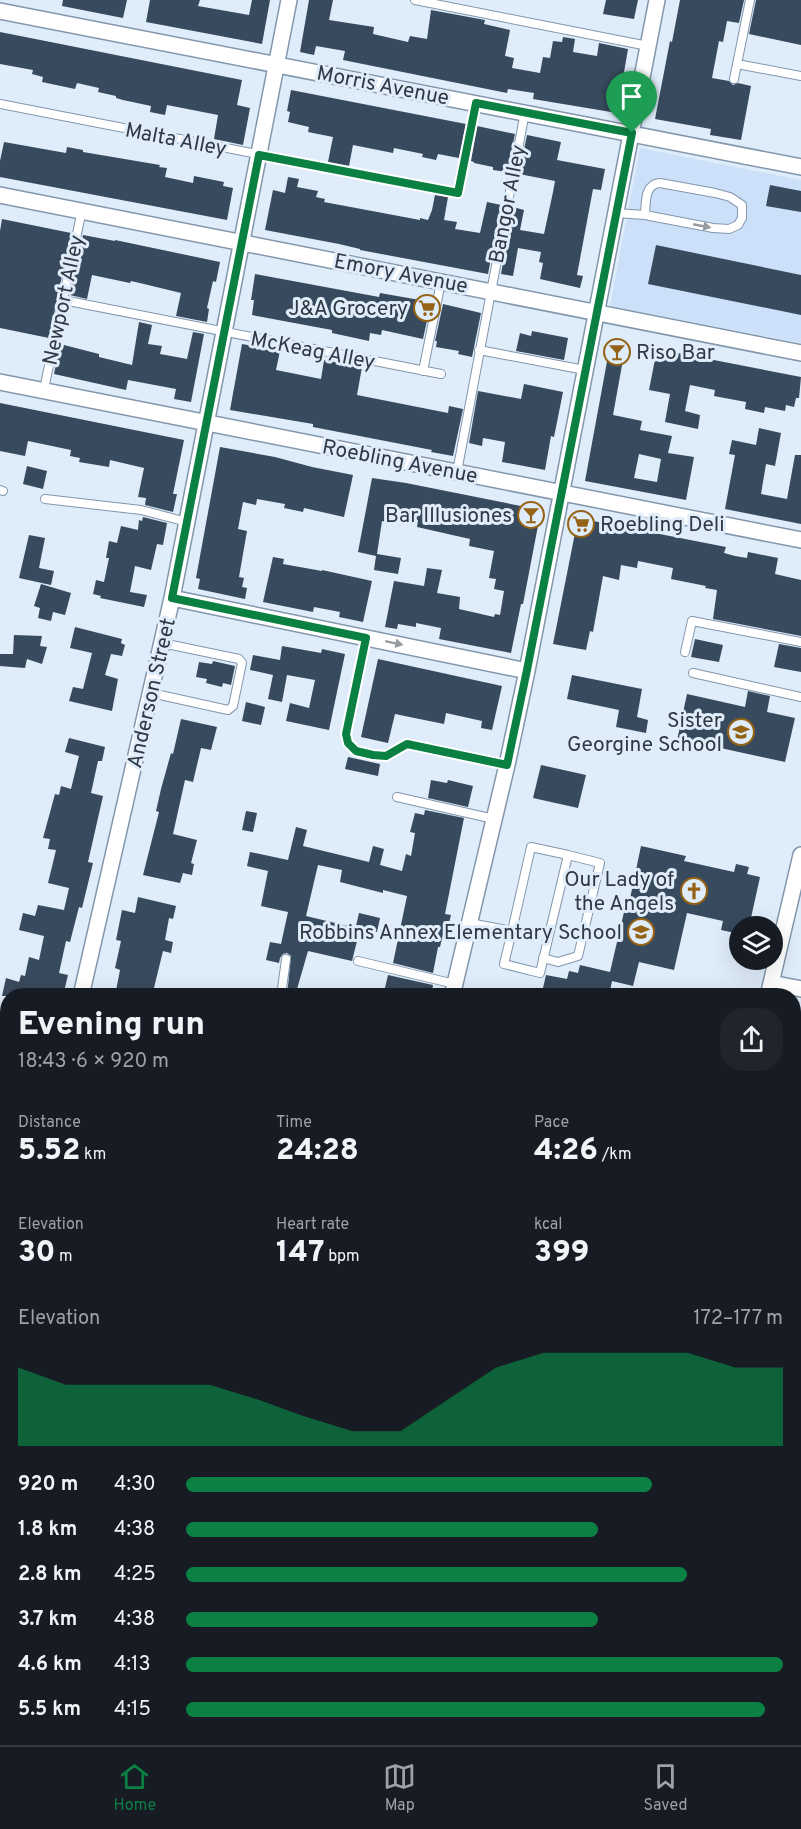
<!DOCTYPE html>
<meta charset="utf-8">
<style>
:root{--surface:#171b24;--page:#20242c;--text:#f1f3f6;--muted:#9ea1a6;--line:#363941;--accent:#0b8043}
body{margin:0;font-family:Overpass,sans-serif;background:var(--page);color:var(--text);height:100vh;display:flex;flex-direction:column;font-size:22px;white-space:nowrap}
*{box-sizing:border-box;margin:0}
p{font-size:20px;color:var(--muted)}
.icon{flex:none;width:33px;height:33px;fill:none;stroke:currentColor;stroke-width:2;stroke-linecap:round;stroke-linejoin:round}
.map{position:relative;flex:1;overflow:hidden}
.drawer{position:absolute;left:0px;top:988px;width:801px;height:758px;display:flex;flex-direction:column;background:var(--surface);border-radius:24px 24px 0 0;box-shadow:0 6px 24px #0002}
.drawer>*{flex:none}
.tools{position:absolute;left:729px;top:916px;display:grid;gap:12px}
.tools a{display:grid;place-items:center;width:54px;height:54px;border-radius:50%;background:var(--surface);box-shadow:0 6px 24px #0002;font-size:30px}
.pin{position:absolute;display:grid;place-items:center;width:51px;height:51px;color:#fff;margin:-62px -26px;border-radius:50% 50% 50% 0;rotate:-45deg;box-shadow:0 0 6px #0007}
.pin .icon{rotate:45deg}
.round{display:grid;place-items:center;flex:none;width:63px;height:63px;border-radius:24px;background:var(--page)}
.summary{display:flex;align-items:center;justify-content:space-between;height:102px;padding:0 18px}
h1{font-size:33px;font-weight:800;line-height:45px}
.figures{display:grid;grid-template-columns:repeat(3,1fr);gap:9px;height:102px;padding:6px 18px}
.figures div{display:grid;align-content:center}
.figures b{font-size:30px;font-weight:800}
.figures small{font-size:16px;font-weight:400}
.figures p{font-size:16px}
.chart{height:168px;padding:12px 18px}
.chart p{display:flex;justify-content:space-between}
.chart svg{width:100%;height:108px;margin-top:6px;fill:var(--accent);opacity:.7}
ul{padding:0 18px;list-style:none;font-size:20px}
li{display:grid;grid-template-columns:96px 72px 1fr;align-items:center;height:45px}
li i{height:15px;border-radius:8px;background:var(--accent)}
.tab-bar{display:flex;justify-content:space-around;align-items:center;height:84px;border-top:2px solid var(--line);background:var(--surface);font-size:16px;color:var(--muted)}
.tab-bar a{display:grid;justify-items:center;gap:3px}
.tab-bar .on{color:var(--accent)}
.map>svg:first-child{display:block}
.built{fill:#cce1f9}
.building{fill:#384a5d;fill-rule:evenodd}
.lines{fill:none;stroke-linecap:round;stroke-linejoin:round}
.service-casing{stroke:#8296ac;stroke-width:10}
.minor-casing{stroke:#8296ac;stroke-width:18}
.secondary-casing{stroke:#8296ac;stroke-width:24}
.service{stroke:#fff;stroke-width:8}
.minor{stroke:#fff;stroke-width:15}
.secondary{stroke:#fff;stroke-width:21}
.oneway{fill:#989ca0}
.route-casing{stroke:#fff;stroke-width:12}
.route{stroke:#0b8043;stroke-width:8}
.labels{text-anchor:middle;stroke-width:6;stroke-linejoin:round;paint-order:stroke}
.street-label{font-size:21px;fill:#303842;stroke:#dfecfa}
.poi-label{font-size:21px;fill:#303842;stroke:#dfecfa;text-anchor:end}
</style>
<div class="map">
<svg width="801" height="1745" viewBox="0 0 801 1745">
<rect width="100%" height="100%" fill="#dfecfa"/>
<path class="built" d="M640,148L801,180V343L610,306Z"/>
<path class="building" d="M63,0H127L123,18L62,6Z
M150,0H200L198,6L249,15L252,0H270L262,44L146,22Z
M309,0H333L329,20L374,27L373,34L408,42L410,36L427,39L431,10L485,20L484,24L510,30L505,56L514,58L512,68L540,73L543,57L550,58L553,41L562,42L563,37L575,39L573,52L597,56L599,43L628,49L617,113L533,99L534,93L508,89L507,93L343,60L345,51L316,46L314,55L300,52Z
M606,0H638L634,19L603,14Z
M680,0H744L739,23L727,21L723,42L719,41L712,78L729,81L733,85L738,83L751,86L741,140L710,135L711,129L655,119L670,41L672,42Z
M756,0H801V45L749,34Z
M0,32L242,80L237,105L250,108L243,145L214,139L218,115L167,105L165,115L150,112L151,106L123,100L116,98V96L98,92L99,88L77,83L75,89L42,82L43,77L32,74L33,70L0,64Z
M291,90L466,124L459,158L438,154L436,160L422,157L423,154L394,148L393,153L353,145L349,166L328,162L333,137L308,132L309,127L288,122L290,112L287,111Z
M477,126L515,134L507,172L493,170V167L474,163V162L471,161Z
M527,135L561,142L557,160L605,169L601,190L593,189L577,275L583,276L580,288L540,279L543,263L539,262L541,252L518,248L513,276L501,274L513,207L524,210L520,230L544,234L553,192L555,181L519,174Z
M4,142L66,153L67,147L83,150V152L160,165L159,167L167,168L165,177L193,183L194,176L224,182L223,186L233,188L227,220L0,177V161Z
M288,177L299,179L297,187L318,191L316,197L325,199L324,202L420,220V218L428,220L432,210L435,195L448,197L444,220L457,222L455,229L480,233L487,202L501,205L488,274L360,250V249L339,244L265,230L273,190L285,193Z
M770,185L801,191V212L766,206Z
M2,219L71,233L49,338L0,328V231Z
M83,235L115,241V240L220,262L216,282L213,281L207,308L209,309L207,322L176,316L181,293L144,284L131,281L130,283L92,275L87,299L70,295Z
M656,245L801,275V315L648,284Z
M255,274L379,297L380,293L431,302L423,339L382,330L381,335L370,333L369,341L332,333V330L252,315L254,300H251Z
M443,304L481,313L472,357L458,354L459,351L436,347L437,341H435Z
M139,322L152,325L148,344L162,346L160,354L182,358L187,359L193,332L204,334L191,402L174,399L176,389L128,380L126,390L54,374L60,344L99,354V357L132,365Z
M532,331L568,338L564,360L516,351L520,333L531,336Z
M611,340L626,343L613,415L642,421L640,430L672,436L668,453L694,457L686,500L585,481ZM639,454L661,459L657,482L634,478Z
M242,344L280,351L276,370L321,379L324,360L362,367L357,395L448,413L449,406L463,409L453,456L431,452L432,450L313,427V424L230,410Z
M657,349L801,377L799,398H796L794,407L786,405L785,411L765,407L764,413L745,409L746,402L714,396L715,390L690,385L685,411L700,415L698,429L665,422L670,394L649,390Z
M524,384L563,392L554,437L551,436L545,470L502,462L505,442L483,438L482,446L469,443L478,391L521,399Z
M0,403L184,440L173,494H177L173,512L145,505L146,498L138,497L144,468L110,460L109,467L79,462L80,458L70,456L71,450L28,441L25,456L0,451Z
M759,428L781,433L775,466L766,464L761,494L787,499L795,455H801V524L725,509L735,455L729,454L732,440L756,445Z
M220,447L275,457L312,467L353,475L344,517L304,508L303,512L284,508L285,504L257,499L256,505L243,502L238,529L247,531L239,577L244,578L242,587L247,588L245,599L198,589L200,579L196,578Z
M27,466L47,471L43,489L23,484Z
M372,478L406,483L541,510L523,604H521L511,653L439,639L441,628L416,623V627L398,624L397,629L385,627L394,581L424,586L427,568L442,570L437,593L460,597L459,609L494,617L495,614L500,615L504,591L494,589L496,579L489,578L494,551L469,546L470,539L417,527L418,520L396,516L394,524L382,521L377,554L401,558L398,574L374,570L376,556L358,552Z
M143,517L167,523L163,545L157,544L151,570L135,566L130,592L147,595L144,607L100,598L101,596L93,594L96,580L104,582L109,558H106L109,541L117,543L121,526L138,530L139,520L142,521Z
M578,518L726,547L724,553L735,556L747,558L748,552L778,558L775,574L801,580V636L713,619L717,590L705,588L706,586L671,579L673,568L638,561L637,568L621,565L619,580L603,576L593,632L590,631L586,650L553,644Z
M29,535L45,538L39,568L54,571L51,585L19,578Z
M273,557L284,559L283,564L322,571V570L372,581L363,622L339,617L340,612L314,607L313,612L263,602Z
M41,584L71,593L65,615L53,612L51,621L38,618L40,608L34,606Z
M75,627L122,639L121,643L125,645L122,656L111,654L105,675L118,679L112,711L69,701L73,687L83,689L92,653L70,648Z
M14,635L42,636L40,646L47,647L42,664L27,659L25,668L0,666V654H13Z
M695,639L723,645L719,662L691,657Z
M779,644L801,648V672L774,667Z
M282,646L321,653L322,649L345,654L329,730L286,721L290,703L309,708L315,680L287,675L282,702L268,699L273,675L250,670L253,655L280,660Z
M378,659L502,686L492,730L481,728L482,721L446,713L444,724L395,714L388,743L361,737Z
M213,661L235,666L231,685L223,683L222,687L206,683L207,679L196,677L199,662L212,664Z
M572,675L642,689L637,717L648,720L646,733L616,727L619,710L567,699Z
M748,691L770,696L767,712L795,718L785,762L693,742L692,748L676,745L687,694L745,707Z
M246,702L265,707L261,725L242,721Z
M181,719L217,727L211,750L201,748L193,782L185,780L173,834L197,840L191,863L194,864L192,875L183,873L180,883L143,875L159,812L156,811L161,789L171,753L173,754Z
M69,738L105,747L102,761H98L91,793L103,796L88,862L93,863L82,908L79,907L70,942L66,941L59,973L68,975L63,996H2L6,978L19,982L21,975L25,976L29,957L39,960L44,936L19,930L23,913L35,916L38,905L64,910L69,888L48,883L56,850L48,849L50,839L43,838L55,794L59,795L61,786L71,789L79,756L65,752Z
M348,757L380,764L378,776L345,769Z
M541,765L586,775L578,808L533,798Z
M431,780L447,783L448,780L473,786L468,807L428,798Z
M425,810L464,818L445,914L451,915L446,935L443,934L440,947H438L433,973L393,963L407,896L383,890V893L340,882L342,870L318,865L306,916L360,929L352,961L308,951L295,996H287L291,956L287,953L283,954L280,958L279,963L266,960L270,942L281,944L288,912L261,906L268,871L247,866L250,852L288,860L296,827L307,830L303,846L369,862L373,846L384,849L380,865L402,871L406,854L411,856L415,833L410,832L415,813L424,815Z
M246,811L257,813L253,832L242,830Z
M641,846L686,856L684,861L734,872L736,864L749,867L747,874L760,877L749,927L736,928L735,933L721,930L723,921L687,913L674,970L639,962L633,986L612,981L609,996H563L564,993L543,988L546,975L567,979L569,971L578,973L580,965L610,972L624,912L627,913Z
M138,897L176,906L173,919L169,918L165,940L173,942L171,953L163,951L152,996H115L120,970L115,968L121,941L116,940L122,910L135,913Z
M359,913L380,918L377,932L356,926Z
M388,975L433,985L431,996H403L384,992Z"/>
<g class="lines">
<defs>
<path id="service" d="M415,0L648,46
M737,64L801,76
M734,79L750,0
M0,104L458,193L476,103
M616,213L645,215L713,228L729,229L738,225L742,218V205L730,197L715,193L660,183C644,184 646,203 645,215
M63,300L441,374
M479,350L585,370
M423,371L441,282
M44,389L82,210
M457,472L525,112
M0,490L3,491
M45,499L141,510L187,522
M366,638L346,734L348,743L356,751L373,755L386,756L407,744L507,765
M685,652L692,621L801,642
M693,673L801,697
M151,693L228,710L233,706L242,663L239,659L162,643
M397,797L494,819
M470,923L512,931L531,847L568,855L540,973L504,964L512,931
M543,958L558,962L578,956L600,863L568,855
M358,961L455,984
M281,996L286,959
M0,1466L8,1468
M0,1530L8,1532
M0,1537L8,1538
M0,1542L8,1544
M181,1745H183"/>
<path id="minor" d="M0,11L801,167
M0,195L801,353
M0,382L801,540
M172,598L527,671
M771,983L801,989
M81,996L172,598L289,0
M452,996L507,765L527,671L657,0
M768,996L801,855
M0,1031L8,1033
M794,1164L801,1165
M794,1341L801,1342
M0,1347L8,1315
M0,1373L8,1374
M794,1517L801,1518
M213,1745L214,1738
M377,1745L378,1738
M601,1745L602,1738"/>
<path id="secondary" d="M0,1626L8,1627
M685,1738L723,1745"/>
</defs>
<use href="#service" class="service-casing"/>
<use href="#minor" class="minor-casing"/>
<use href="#secondary" class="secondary-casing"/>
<use href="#service" class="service"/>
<use href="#minor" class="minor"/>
<use href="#secondary" class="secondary"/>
</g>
<defs><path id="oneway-solid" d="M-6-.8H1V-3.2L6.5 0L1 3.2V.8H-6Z" transform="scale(1.5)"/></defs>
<g class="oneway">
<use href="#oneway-solid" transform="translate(702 226) rotate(11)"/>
<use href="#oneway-solid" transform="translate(394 643) rotate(12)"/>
</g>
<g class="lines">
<defs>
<path id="route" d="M476,103L632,133L527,670L507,765L407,744L386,756L373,755L356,751L348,743L346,734L366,638L172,598L259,155L458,193Z"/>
</defs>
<use href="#route" class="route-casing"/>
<use href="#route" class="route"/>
</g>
<defs>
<symbol id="supermarket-ring" viewBox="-11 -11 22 22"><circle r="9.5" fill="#dfecfa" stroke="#956316" stroke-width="1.5"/><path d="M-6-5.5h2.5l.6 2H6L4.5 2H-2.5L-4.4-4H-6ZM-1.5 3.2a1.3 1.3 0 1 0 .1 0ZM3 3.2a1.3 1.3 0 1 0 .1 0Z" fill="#956316"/></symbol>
<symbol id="bar-ring" viewBox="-11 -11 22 22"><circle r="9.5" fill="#dfecfa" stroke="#956316" stroke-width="1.5"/><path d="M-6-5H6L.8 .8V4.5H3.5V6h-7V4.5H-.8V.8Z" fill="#956316"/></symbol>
<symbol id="school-ring" viewBox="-11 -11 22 22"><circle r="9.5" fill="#dfecfa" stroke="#956316" stroke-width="1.5"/><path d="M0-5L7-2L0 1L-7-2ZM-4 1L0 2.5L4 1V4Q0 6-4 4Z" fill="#956316"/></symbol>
<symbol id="church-ring" viewBox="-11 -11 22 22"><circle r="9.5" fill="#dfecfa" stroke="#956316" stroke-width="1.5"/><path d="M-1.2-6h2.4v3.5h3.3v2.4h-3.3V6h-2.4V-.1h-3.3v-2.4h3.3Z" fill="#956316"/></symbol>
</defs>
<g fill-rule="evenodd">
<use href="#supermarket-ring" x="412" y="293" width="30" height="30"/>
<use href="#bar-ring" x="602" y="337" width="30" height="30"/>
<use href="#bar-ring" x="516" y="500" width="30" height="30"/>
<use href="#supermarket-ring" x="566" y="509" width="30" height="30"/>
<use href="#school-ring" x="726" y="717" width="30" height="30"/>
<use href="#church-ring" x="679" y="876" width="30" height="30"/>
<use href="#school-ring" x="626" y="917" width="30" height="30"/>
</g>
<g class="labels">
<g class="street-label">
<text transform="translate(383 85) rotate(11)" y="7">Morris Avenue</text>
<text transform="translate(176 139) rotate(11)" y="7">Malta Alley</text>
<text transform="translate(507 204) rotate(-79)" y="7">Bangor Alley</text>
<text transform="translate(401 273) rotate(11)" y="7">Emory Avenue</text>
<text transform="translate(63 300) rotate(-78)" y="7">Newport Alley</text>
<text transform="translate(313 350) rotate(11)" y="7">McKeag Alley</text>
<text transform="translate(400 461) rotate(11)" y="7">Roebling Avenue</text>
<text transform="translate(151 693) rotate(-77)" y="7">Anderson Street</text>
</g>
<g class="poi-label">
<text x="408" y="315">J&amp;A Grocery</text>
<text x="636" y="359" text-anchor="start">Riso Bar</text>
<text x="512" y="522">Bar Illusiones</text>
<text x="600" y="531" text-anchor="start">Roebling Deli</text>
<text x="722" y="727">Sister<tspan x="722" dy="24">Georgine School</tspan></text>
<text x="674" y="886">Our Lady of<tspan x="674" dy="24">the Angels</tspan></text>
<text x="622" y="939">Robbins Annex Elementary School</text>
</g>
</g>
</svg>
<div class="tools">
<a><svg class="icon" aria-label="layers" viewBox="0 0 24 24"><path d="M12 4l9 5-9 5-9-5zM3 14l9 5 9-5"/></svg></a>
</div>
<div class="pin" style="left:632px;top:133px;background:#1e9e55"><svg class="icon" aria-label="arrive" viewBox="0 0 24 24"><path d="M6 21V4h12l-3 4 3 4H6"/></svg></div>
<section class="drawer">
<div class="summary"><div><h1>Evening run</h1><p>18:43 · 6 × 920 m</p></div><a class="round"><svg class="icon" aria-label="share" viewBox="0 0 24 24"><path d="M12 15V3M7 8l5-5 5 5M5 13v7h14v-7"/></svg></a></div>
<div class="figures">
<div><p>Distance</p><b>5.52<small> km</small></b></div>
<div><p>Time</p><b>24:28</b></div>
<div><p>Pace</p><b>4:26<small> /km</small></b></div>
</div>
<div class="figures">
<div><p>Elevation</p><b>30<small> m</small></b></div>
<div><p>Heart rate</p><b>147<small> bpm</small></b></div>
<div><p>kcal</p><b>399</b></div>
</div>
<div class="chart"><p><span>Elevation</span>172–177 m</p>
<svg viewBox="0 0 160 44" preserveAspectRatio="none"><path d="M0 44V12L10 19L20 19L30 19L40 19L50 25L60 32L70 38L80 38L90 25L100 12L110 6L120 6L130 6L140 6L150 12L160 12V44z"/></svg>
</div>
<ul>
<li><b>920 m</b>4:30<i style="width:78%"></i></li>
<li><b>1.8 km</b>4:38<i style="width:69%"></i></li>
<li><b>2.8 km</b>4:25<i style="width:84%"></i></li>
<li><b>3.7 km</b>4:38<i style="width:69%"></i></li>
<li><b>4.6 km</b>4:13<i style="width:100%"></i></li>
<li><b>5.5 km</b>4:15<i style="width:97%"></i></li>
</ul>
</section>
</div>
<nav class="tab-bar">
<a class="on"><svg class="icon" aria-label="home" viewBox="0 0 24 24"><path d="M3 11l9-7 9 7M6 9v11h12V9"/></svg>Home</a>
<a><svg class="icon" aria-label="map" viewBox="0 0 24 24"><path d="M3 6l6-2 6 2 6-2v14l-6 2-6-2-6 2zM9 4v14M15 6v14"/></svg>Map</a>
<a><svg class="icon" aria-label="saved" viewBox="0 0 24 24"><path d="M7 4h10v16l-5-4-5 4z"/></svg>Saved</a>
</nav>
